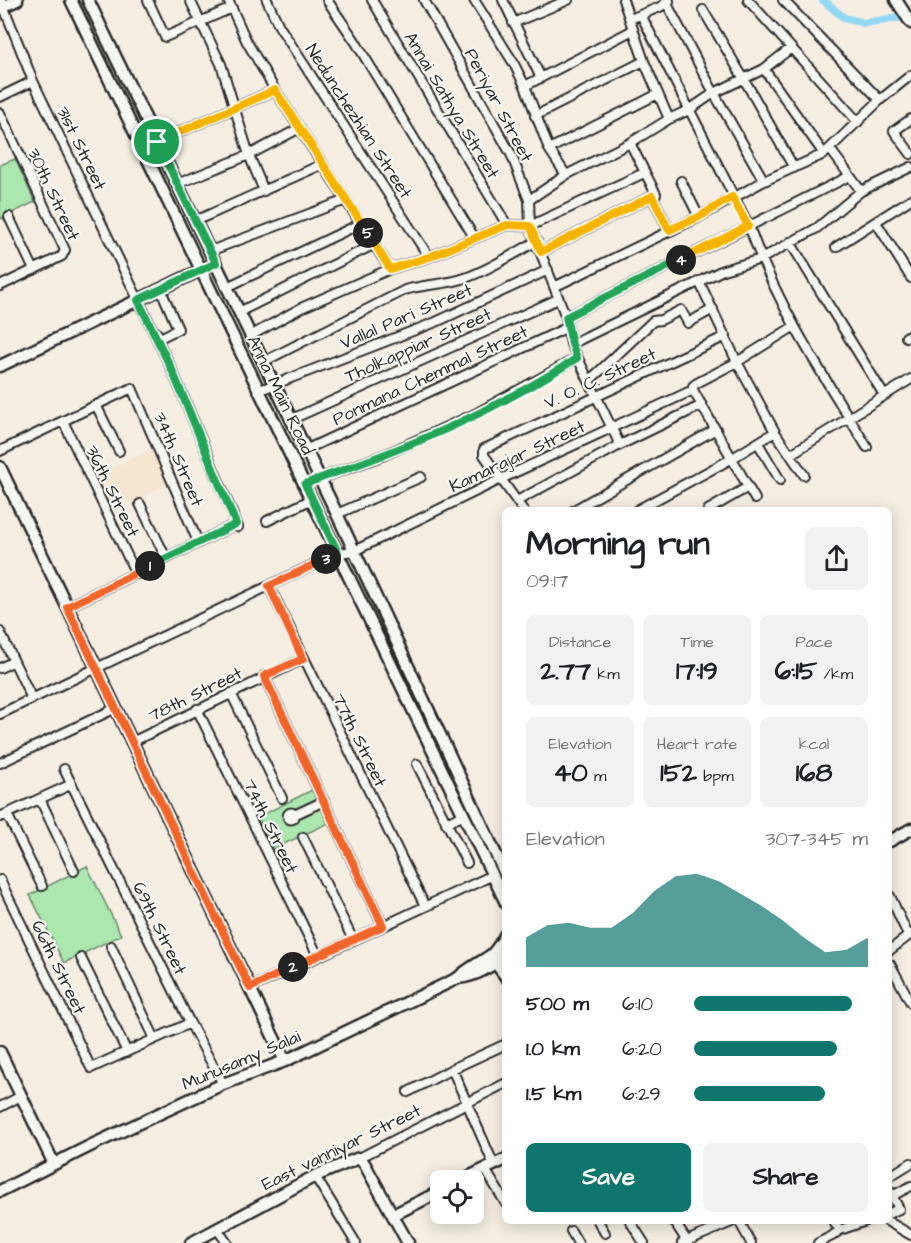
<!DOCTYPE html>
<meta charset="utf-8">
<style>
:root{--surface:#fff;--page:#f2f2f2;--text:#202124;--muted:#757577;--accent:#0f766e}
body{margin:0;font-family:"Architects Daughter",sans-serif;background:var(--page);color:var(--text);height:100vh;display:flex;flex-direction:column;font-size:22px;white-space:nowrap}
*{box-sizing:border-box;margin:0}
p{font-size:20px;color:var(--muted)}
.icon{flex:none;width:33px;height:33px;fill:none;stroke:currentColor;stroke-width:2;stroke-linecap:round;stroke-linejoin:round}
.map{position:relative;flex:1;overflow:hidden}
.side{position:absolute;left:502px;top:507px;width:390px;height:717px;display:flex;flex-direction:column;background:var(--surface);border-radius:9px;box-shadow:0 3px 15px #0003}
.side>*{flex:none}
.tools{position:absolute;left:430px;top:1170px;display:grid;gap:12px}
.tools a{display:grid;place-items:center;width:54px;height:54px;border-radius:9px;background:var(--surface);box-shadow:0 3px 15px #0003;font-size:30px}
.pin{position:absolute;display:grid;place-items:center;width:51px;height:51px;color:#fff;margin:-26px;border:3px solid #fff;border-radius:50%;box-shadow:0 2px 6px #0007}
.km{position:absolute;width:30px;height:30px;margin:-15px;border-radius:50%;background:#222;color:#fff;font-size:16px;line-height:30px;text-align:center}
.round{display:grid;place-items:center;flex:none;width:63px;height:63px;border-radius:9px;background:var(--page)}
.head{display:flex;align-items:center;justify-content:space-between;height:102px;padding:0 24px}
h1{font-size:33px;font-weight:700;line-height:45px}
.metrics{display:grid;grid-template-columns:repeat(3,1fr);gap:9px;height:102px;padding:6px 24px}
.metrics div{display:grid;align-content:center;border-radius:9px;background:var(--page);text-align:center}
.metrics b{font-size:26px;font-weight:700}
.metrics small{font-size:16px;font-weight:400}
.metrics p{font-size:16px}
.chart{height:168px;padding:12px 24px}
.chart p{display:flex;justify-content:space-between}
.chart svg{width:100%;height:108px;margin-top:6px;fill:var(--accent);opacity:.7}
.cta{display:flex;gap:12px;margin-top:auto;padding:12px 24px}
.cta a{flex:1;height:69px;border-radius:9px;background:var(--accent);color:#fff;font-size:24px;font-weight:700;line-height:69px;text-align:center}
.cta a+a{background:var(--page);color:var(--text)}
ul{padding:0 24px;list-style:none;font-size:20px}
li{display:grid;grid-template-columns:96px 72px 1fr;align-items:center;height:45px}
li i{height:15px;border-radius:8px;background:var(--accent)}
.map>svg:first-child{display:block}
.built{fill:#f6e5d1}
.green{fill:#abe7ae;stroke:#6b896c;stroke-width:1.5}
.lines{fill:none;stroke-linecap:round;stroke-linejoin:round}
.canal{stroke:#93d9f5;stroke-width:8}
.street-casing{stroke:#2b2b2b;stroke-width:12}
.secondary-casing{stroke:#2b2b2b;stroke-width:15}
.street{stroke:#f6f6f2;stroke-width:8}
.secondary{stroke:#f6f6f2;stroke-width:10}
.split-1-casing{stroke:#fff;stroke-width:12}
.split-2-casing{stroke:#fff;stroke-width:12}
.split-3-casing{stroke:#fff;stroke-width:12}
.split-4-casing{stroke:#fff;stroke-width:12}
.split-5-casing{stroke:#fff;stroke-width:12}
.split-6-casing{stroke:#fff;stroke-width:12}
.split-1{stroke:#22a559;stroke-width:8}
.split-2{stroke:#f0652b;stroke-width:8}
.split-3{stroke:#f0652b;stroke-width:8}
.split-4{stroke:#22a559;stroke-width:8}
.split-5{stroke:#f5b400;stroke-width:8}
.split-6{stroke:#f5b400;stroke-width:8}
.labels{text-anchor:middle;stroke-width:4.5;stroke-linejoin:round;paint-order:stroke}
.street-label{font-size:18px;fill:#2b2b2b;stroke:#f6f6f2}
</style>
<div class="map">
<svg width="911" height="1243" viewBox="0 0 911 1243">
<rect width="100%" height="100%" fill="#f6eee3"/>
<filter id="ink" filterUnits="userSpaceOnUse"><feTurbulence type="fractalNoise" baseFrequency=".0167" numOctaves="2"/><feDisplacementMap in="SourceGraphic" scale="12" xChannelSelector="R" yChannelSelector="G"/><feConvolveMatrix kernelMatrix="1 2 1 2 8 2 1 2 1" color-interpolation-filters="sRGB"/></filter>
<g filter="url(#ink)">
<path class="built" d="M156,448L172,483L109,512L93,476Z"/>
<path class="green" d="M15,159L35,202L0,219V165Z
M312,790L329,823L273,849L258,817Z
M87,866L121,935L64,963L30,895Z"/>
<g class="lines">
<path class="canal" d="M823,0L844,18L864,23L910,16"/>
<defs>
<path id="street" d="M1,0L33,81L172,370L238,527
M148,0L165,37L232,8
M190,0L221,64L249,155L264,191
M228,0L247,42L275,90L390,269
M267,0L279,26L429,257
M327,0L355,41L474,237
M372,0L507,225
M424,0L511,154L529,200L530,226L566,317L571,344L620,445
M474,0L513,62L525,86L549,149L566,175
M503,0L541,78
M623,0L644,61L669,119
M748,0L858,122
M783,0L880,100
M666,2L714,93L764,181
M703,10L744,79L794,168
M641,15L749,226C777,306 823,375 867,447
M630,19L660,7L669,1
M513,23L568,0
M764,69L824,154
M525,86L633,30
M0,97L33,81
M0,113L65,250L62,256L0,286
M535,116L644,61
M911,119L894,131L911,154
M157,142L275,90
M549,149L658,94
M830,149L861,191
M681,181L699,217
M177,184L249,155L300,128
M652,196L669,230
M529,200L566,175L630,143L669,119L689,110L714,93L764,69L791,48
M9,217L34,270
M195,221L323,164
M876,222L911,278
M790,242L884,395
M836,247L911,199
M210,251L346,200
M541,252L656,194L630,143
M699,281L737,362L775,432L804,475
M227,287L362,223
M554,287L699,217L764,181L824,154L880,100L911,75
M239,312L375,244
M566,317L850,176
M156,332L160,338L178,329L161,290
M250,336L301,308L390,269L429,257L507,225L530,226L644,173
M906,337L911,334
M571,344L723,270L761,259L817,228L861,191L911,167
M263,362L405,290C425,284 445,285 465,278C489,270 515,253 537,241
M590,380L653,321L661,320L681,310L688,323L713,309
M260,390L436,322L548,270
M693,390L755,499
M693,390V386L697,383L737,362L793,327
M96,405L119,451
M290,420L558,299
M63,421L136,574
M758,443L780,480
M305,450L568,327
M0,451L132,388L198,542
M791,454L911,379
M305,484L384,455L475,414L577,358
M517,501L620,445L702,405
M140,504L166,558
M523,510L484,455V449L726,336
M574,510L716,429
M637,510L731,459L775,432
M708,510L748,487
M337,514L421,477
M267,521L312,499
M269,586L425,906
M67,607L236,524
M0,632L32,699
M0,668L14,661
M264,676L383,926
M231,693L282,798
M197,709L318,956
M0,714L338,553L354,551L501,479L693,390
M132,742L303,659
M0,763L116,708
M417,764L467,863
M64,769L190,1023L223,1084
M40,799L74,871
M287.5 816a3.5 3.5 0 1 1 7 0a3.5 3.5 0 1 1-7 0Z
M7,814L42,886
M294,815L324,801
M0,817L72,784
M446,823L464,815
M303,837L353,940
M0,880L91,1068L190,1023
M890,896L908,935
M111,946L155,1039
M890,950L911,934
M81,958L127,1052
M890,964L911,1003
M250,988L493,875
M452,1069L506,1044
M408,1092L452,1069L494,1165
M0,1107L21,1096
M359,1158L506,1083
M485,1169L506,1204
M315,1176L356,1243
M890,1176L911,1163
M890,1191L899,1209L890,1213
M892,1196L911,1186
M598,1221L605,1233
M630,1221L644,1243
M674,1221L688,1243
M739,1221L751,1243
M833,1221L840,1230L866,1221
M887,1221L911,1235
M217,1229L227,1243
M571,1231L578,1243
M682,1243L734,1221
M818,1243L832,1236L840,1230"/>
<path id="secondary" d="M71,0L506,903
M88,0L337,514L506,876
M896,0L911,23
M0,8L17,0
M0,366L207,267
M0,467L285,1061
M890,841L911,829
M492,958L506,977
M458,978C468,968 480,963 491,955C498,949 501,942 506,934
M0,1052L54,1164
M462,1180L506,1159
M0,1191L94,1144L223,1084L285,1061L458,978C477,976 492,967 506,953
M393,1215L441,1191
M191,1243L315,1176L359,1158L364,1163L408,1243"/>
</defs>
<use href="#street" class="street-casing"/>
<use href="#secondary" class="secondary-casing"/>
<use href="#street" class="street"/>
<use href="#secondary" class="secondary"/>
</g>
</g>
<g class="lines" filter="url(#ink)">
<defs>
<path id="split-1" d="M150,566L236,524L172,370L138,300L216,263L157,142"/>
<path id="split-2" d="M150,566L67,607L250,988L293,967"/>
<path id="split-3" d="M293,967L383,926L264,676L303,659L269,586L326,559"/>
<path id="split-4" d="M326,559L338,553L305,484C331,474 357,465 383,455C449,430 518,396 577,358L572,344L566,317L681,260"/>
<path id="split-5" d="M368,233L390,269L429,257L507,225L530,226L541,252L652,196L669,230L699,217L732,197L748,226L681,260"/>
<path id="split-6" d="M157,142L275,90L368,233"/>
</defs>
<use href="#split-1" class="split-1-casing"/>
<use href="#split-2" class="split-2-casing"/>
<use href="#split-3" class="split-3-casing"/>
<use href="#split-4" class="split-4-casing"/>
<use href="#split-5" class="split-5-casing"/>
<use href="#split-6" class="split-6-casing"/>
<use href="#split-1" class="split-1"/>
<use href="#split-2" class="split-2"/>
<use href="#split-3" class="split-3"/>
<use href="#split-4" class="split-4"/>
<use href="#split-5" class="split-5"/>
<use href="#split-6" class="split-6"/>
</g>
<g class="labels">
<g class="street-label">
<text transform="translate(452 105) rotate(59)" y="6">Annai Sathya Street</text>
<text transform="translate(499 105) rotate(62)" y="6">Periyar Street</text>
<text transform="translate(359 121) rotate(57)" y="6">Nedunchezhian Street</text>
<text transform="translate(82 148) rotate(64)" y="6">31st Street</text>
<text transform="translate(54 194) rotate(65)" y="6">30th Street</text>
<text transform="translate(406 316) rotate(-23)" y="6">Vallal Pari Street</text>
<text transform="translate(418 345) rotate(-24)" y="6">Tholkappiar Street</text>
<text transform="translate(430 375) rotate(-25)" y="6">Ponmana Chemmal Street</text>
<text transform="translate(600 378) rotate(-25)" y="6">V. O. C. Street</text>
<text transform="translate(281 395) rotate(64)" y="6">Anna Main Road</text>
<text transform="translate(517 456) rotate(-25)" y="6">Kamarajar Street</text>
<text transform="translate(179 459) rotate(67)" y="6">34th Street</text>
<text transform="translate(113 491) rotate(64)" y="6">36th Street</text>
<text transform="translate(195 694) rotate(-26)" y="6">78th Street</text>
<text transform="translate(360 740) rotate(64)" y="6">77th Street</text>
<text transform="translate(271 826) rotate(64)" y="6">74th Street</text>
<text transform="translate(160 928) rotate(64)" y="6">69th Street</text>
<text transform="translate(59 967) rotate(64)" y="6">66th Street</text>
<text transform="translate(241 1060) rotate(-23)" y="6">Munusamy Salai</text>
<text transform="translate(341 1147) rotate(-26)" y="6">East vanniyar Street</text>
</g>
</g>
</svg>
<div class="tools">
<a><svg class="icon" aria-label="locate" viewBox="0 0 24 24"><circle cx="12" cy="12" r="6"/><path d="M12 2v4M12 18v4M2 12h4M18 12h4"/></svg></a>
</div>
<div class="pin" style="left:157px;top:142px;background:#1e9e55"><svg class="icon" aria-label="arrive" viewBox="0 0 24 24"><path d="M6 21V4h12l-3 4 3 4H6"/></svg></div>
<b class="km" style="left:150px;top:566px">1</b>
<b class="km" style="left:293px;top:967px">2</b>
<b class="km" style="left:326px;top:559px">3</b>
<b class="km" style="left:681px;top:260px">4</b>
<b class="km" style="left:368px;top:233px">5</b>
<section class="side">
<div class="head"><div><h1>Morning run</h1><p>09:17</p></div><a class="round"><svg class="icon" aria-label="share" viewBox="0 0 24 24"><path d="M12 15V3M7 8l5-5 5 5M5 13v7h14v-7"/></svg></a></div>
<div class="metrics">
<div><p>Distance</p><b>2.77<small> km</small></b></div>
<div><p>Time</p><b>17:19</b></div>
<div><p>Pace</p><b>6:15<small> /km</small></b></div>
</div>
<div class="metrics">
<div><p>Elevation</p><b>40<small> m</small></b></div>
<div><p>Heart rate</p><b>152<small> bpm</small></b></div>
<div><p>kcal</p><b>168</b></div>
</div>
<div class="chart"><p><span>Elevation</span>307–345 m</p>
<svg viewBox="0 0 160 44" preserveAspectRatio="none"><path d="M0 44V32L10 27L20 26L30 28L40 28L50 22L60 13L70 7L80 6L90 9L100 14L110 19L120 25L130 32L140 38L150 37L160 32V44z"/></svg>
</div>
<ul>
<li><b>500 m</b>6:10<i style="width:91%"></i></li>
<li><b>1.0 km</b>6:20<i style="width:82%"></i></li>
<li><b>1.5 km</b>6:29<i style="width:75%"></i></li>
</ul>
<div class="cta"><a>Save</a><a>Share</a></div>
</section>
</div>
